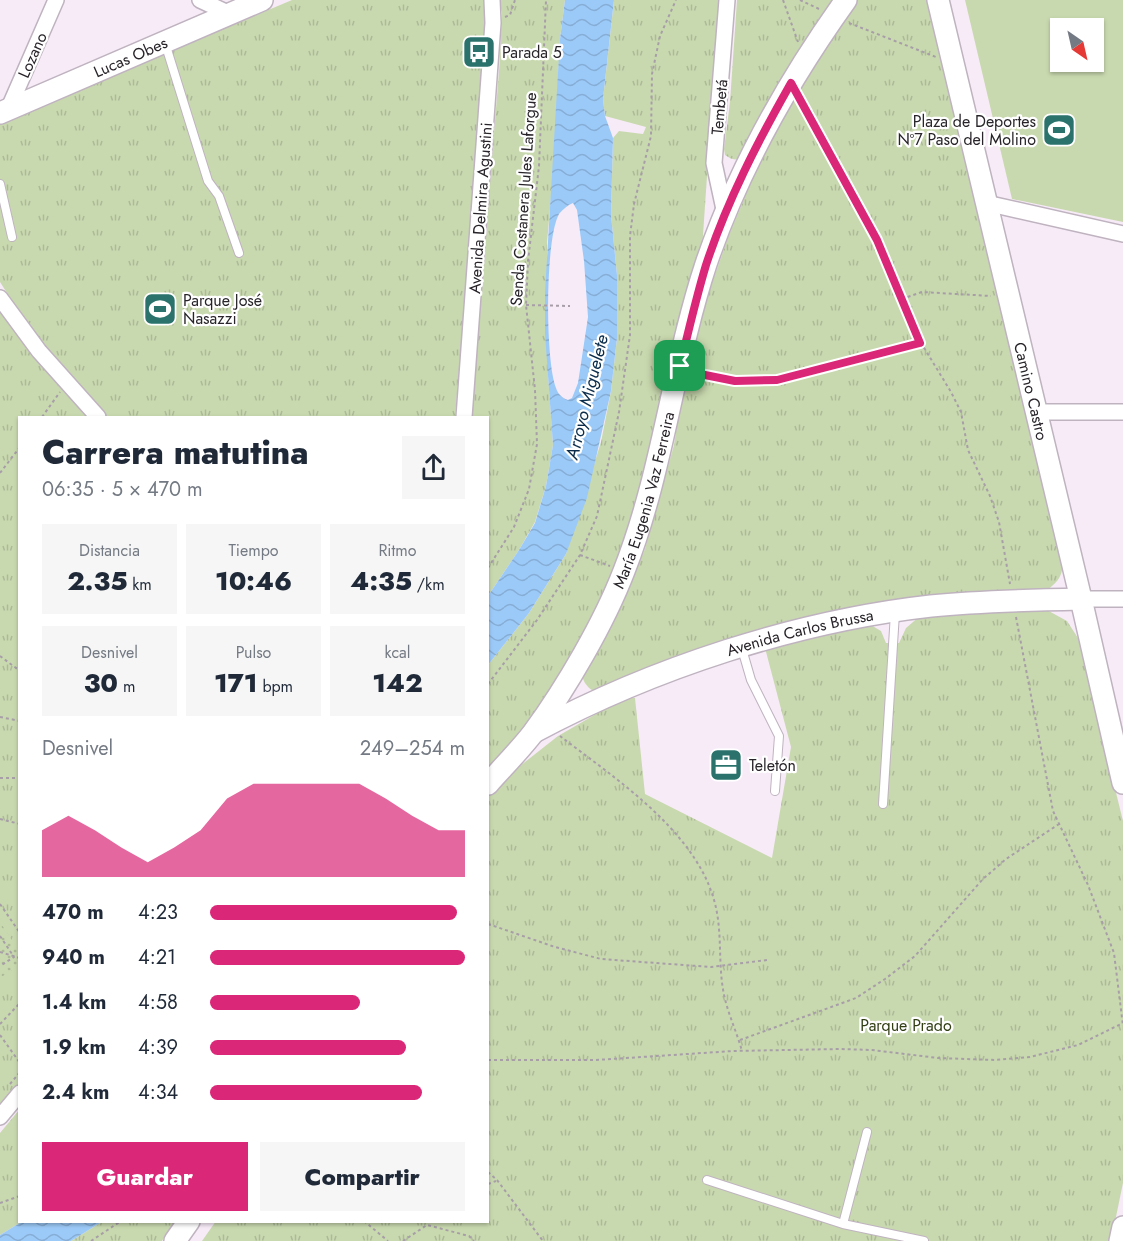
<!DOCTYPE html>
<html lang="es">
<meta charset="utf-8">
<style>
:root{--surface:#fff;--page:#f6f6f7;--text:#1f2937;--muted:#747a83;--accent:#db2777}
body{margin:0;font-family:Jost,sans-serif;background:var(--page);color:var(--text);height:100vh;display:flex;flex-direction:column;font-size:22px;white-space:nowrap}
*{box-sizing:border-box;margin:0}
p{font-size:20px;color:var(--muted)}
.icon{flex:none;width:33px;height:33px;fill:none;stroke:currentColor;stroke-width:2;stroke-linecap:round;stroke-linejoin:round}
.map{position:relative;flex:1;overflow:hidden}
.sheet{position:absolute;left:18px;top:416px;width:471px;height:807px;display:flex;flex-direction:column;background:var(--surface);border-radius:0px;box-shadow:0 2px 4px #0004}
.sheet>*{flex:none}
.needle{width:39px;rotate:146deg}
.tools{position:absolute;left:1050px;top:18px;display:grid;gap:12px}
.tools a{display:grid;place-items:center;width:54px;height:54px;border-radius:0px;background:var(--surface);box-shadow:0 2px 4px #0004;font-size:30px}
.pin{position:absolute;display:grid;place-items:center;width:51px;height:51px;color:#fff;margin:-26px;border-radius:12px;box-shadow:0 3px 9px #0006}
.round{display:grid;place-items:center;flex:none;width:63px;height:63px;border-radius:0px;background:var(--page)}
.head{display:flex;align-items:center;justify-content:space-between;height:102px;padding:0 24px}
h1{font-size:33px;font-weight:800;line-height:45px}
.figures{display:grid;grid-template-columns:repeat(3,1fr);gap:9px;height:102px;padding:6px 24px}
.figures div{display:grid;align-content:center;border-radius:0px;background:var(--page);text-align:center}
.figures b{font-size:26px;font-weight:800}
.figures small{font-size:16px;font-weight:400}
.figures p{font-size:16px}
.chart{height:168px;padding:12px 24px}
.chart p{display:flex;justify-content:space-between}
.chart svg{width:100%;height:108px;margin-top:6px;fill:var(--accent);opacity:.7}
.button{display:flex;gap:12px;margin-top:auto;padding:12px 24px}
.button a{flex:1;height:69px;border-radius:0px;background:var(--accent);color:#fff;font-size:24px;font-weight:800;line-height:69px;text-align:center}
.button a+a{background:var(--page);color:var(--text)}
ul{padding:0 24px;list-style:none;font-size:20px}
li{display:grid;grid-template-columns:96px 72px 1fr;align-items:center;height:45px}
li i{height:15px;border-radius:8px;background:var(--accent)}
.map>svg:first-child{display:block}
.grass{fill:#c9d9af;fill-rule:evenodd}
.park{fill:url(#park-tufts)}
.garden{fill:url(#garden-dots)}
.water{fill:url(#water-waves);fill-rule:evenodd}
.lines{fill:none;stroke-linecap:round;stroke-linejoin:round}
.lane-casing{stroke:#bfb3c0;stroke-width:10}
.street-casing{stroke:#bfb3c0;stroke-width:18}
.secondary-casing{stroke:#bfb3c0;stroke-width:24}
.path{stroke:#a79ea8;stroke-width:2;stroke-dasharray:3 3;stroke-linecap:butt}
.lane{stroke:#fff;stroke-width:8}
.street{stroke:#fff;stroke-width:15}
.secondary{stroke:#fff;stroke-width:21}
.route-casing{stroke:#fff;stroke-width:12}
.route{stroke:#db2777;stroke-width:8}
.labels{text-anchor:middle;stroke-width:4.5;stroke-linejoin:round;paint-order:stroke}
.poi-label{font-size:16px;fill:#282429;stroke:#fff;text-anchor:start}
.street-label{font-size:16px;fill:#282429;stroke:#fff}
.park-label{font-size:16px;fill:#313e13;stroke:#fff}
.water-label{font-size:18px;font-style:italic;fill:#0b2d4b;stroke:#fff}
</style>
<div class="map">
<svg width="1123" height="1241" viewBox="0 0 1123 1241">
<defs>
<pattern id="park-tufts" width="24" height="20" patternUnits="userSpaceOnUse" patternTransform="scale(1.5)"><rect width="24" height="20" fill="#c9d9af"/><path d="M3 7l-1-3M5 7V3M7 7l1-3M15 17l-1-3M17 17v-4M19 17l1-3" fill="none" stroke="#adba97"/></pattern>
<pattern id="garden-dots" width="8" height="8" patternUnits="userSpaceOnUse" patternTransform="scale(1.5)"><rect width="8" height="8" fill="#c9d9af"/><path d="M2 2h.1M6 6h.1" fill="none" stroke="#adba97" stroke-width="1.8" stroke-linecap="round"/></pattern>
<pattern id="water-waves" width="16" height="10" patternUnits="userSpaceOnUse" patternTransform="scale(1.5)"><rect width="16" height="10" fill="#9ccaf8"/><path d="M0 5q4-4 8 0t8 0" fill="none" stroke="#86add5"/></pattern>
</defs>
<rect width="100%" height="100%" fill="#f7ebf8"/>
<path class="grass" d="M965,0H1123V222L1012,199ZM1060,28H1094V62H1060Z"/>
<path class="park" d="M292,0H485L489,17L455,417H106L47,349L19,312L0,282V123Z
M499,0H565L560,39L555,151L547,243L548,374L553,445L546,486L535,522L519,550L488,596V417H471L500,59L502,13Z
M614,0H719L702,250L628,536L609,585L567,663L531,719L488,771V665L529,613L566,554L601,442L611,391L617,338V275L611,215L613,138L619,131L643,134L646,127L605,116L603,99Z
M737,0H838L741,158C734,161 731,159 725,155L724,149L730,102Z
M857,0H927L933,15L1063,566C1061,579 1056,583 1046,591L947,600L601,695C591,691 585,686 582,676L623,601L645,549L674,445L685,375L696,328L729,235L755,173L781,123L836,29Z
M0,308L35,356L89,417H20V1086L0,1110Z
M1045,609L1067,621L1078,638L1123,821V1183L1111,1241H202L216,1221H488V795L511,773L558,736L622,699L626,697L635,698L645,794L772,858L791,747L765,648L869,624L881,631L886,643H899L906,628L920,616Z
M19,1110L20,1221H23L0,1235V1133Z
M103,1221H175L162,1241H71Z"/>
<path class="garden" d="M0,922L19,951V965L0,978Z"/>
<path class="water" d="M565,0H614L603,99L605,116L613,138L611,215L617,275V338L611,391L587,498L566,554L529,613L488,665V596L519,550L535,523L546,486L553,445L545,334V292L560,39ZM573,203L577,210L584,261L588,317L578,383L572,398L568,400C562,398 558,394 556,388C545,360 545,239 559,214C563,209 568,205 573,203Z
M23,1221H103L71,1241H0V1235Z"/>
<g class="lines">
<defs>
<path id="lane" d="M165,43L208,181L219,196L239,253
M0,184L12,237
M742,649L751,680L779,736L775,791
M883,804L895,613
M707,1180L843,1224L924,1241
M843,1224L867,1132"/>
<path id="street" d="M200,0L230,14
M8,110L56,0
M986,203L1123,234
M725,214L714,163L727,0
M0,298L39,351L98,417
M1037,412H1123
M464,417L493,23L492,0
M1081,599H1123
M0,1117L20,1093"/>
<g id="secondary">
<path id="s1" d="M938,0L1081,599L1123,783"/>
<path id="s2" d="M0,113L262,0"/>
<path id="s3" d="M534,732C653,668 797,621 931,606C981,601 1031,600 1081,599"/>
<path id="s4" d="M488,784C503,767 519,751 533,733C566,688 604,623 624,571C663,472 673,364 706,264C738,170 788,81 846,0"/>
<path d="M175,1241L189,1221"/>
<path d="M1120,1241L1123,1227"/>
</g>
</defs>
<use href="#lane" class="lane-casing"/>
<use href="#street" class="street-casing"/>
<use href="#secondary" class="secondary-casing"/>
<path class="path" d="M783,0L798,42
M800,0L819,9
M505,17L510,15L515,0
M849,23L936,57
M801,101L877,240L912,328L951,392L961,412L968,450L990,496L999,522L1010,584
M902,299L922,292L991,296
M526,305L570,306
M694,372L735,381L777,380L920,343
M42,417L60,392
M0,473L20,447
M580,555L610,566
M488,568L514,527L529,489L537,444L535,390L526,305L528,261L539,166L546,0
M1016,617L1053,811L1088,885L1114,953L1123,1026
M0,656L20,671
M488,684L537,620L580,555L597,516L619,412L630,335V236L634,204L651,136L652,74L660,36L676,0
M0,717L20,721
M560,736C617,780 704,836 717,913C722,941 718,971 725,999C729,1016 737,1033 742,1051
M0,778H20
M0,819L20,824
M0,904L20,933
M488,924L555,947L601,959L711,967L767,960
M0,936L14,957L0,966
M0,952L20,958
M0,1024L20,1003
M0,1035L20,1063
M740,1040L856,998L885,979L915,956L983,879L1006,859L1059,824
M488,1060H596L733,1051L840,1049L872,1050L938,1058L995,1060L1030,1057L1078,1045L1121,1024
M10,1084L20,1072
M488,1172L497,1180L543,1241
M488,1184L496,1181
M0,1203L20,1196
M364,1221L388,1241
M91,1241L121,1221
M403,1241L427,1225L469,1236L474,1241"/>
<use href="#lane" class="lane"/>
<use href="#street" class="street"/>
<use href="#secondary" class="secondary"/>
</g>
<g class="lines">
<defs>
<path id="route" d="M791,83L877,240L920,343L777,380L735,381L700,374L680,366C688,333 696,298 706,265C727,201 758,141 791,83Z"/>
</defs>
<use href="#route" class="route-casing"/>
<use href="#route" class="route"/>
</g>
<defs>
<symbol id="bus-square" viewBox="-11 -11 22 22"><rect x="-9" y="-9" width="18" height="18" rx="4" fill="#2a726b" stroke="#fff"/><path d="M-5-6H5V4H4V6H2V4H-2V6H-4V4H-5ZM-3.5-4V0h7V-4ZM-3.5 1.2v1.5H-2V1.2ZM2 1.2v1.5H3.5V1.2Z" fill="#fff"/></symbol>
<symbol id="stadium-square" viewBox="-11 -11 22 22"><rect x="-9" y="-9" width="18" height="18" rx="4" fill="#2a726b" stroke="#fff"/><path d="M0-5a6.5 5 0 1 0 0 10a6.5 5 0 1 0 0-10ZM-3.5-1.8h7v3.6h-7Z" fill="#fff"/></symbol>
<symbol id="office-square" viewBox="-11 -11 22 22"><rect x="-9" y="-9" width="18" height="18" rx="4" fill="#2a726b" stroke="#fff"/><path d="M-6-3h4V-5.5h4V-3h4V5H-6ZM-1-4.5V-3h2v-1.5ZM-6 0V1H6V0Z" fill="#fff"/></symbol>
</defs>
<g fill-rule="evenodd">
<use href="#bus-square" x="460" y="33" width="38" height="38"/>
<use href="#stadium-square" x="1040" y="111" width="38" height="38"/>
<use href="#stadium-square" x="141" y="290" width="38" height="38"/>
<use href="#office-square" x="707" y="746" width="38" height="38"/>
</g>
<g class="labels">
<g class="poi-label">
<text x="502" y="58">Parada 5</text>
<text x="1036" y="127" text-anchor="end">Plaza de Deportes<tspan x="1036" dy="18">Nº7 Paso del Molino</tspan></text>
<text x="183" y="306">Parque José<tspan x="183" dy="18">Nasazzi</tspan></text>
<text x="749" y="771">Teletón</text>
</g>
<g class="street-label">
<text transform="translate(32 55) rotate(-66)" y="6">Lozano</text>
<text dy="6" stroke="none"><textPath href="#s2" startOffset="142">Lucas Obes</textPath></text>
<text transform="translate(719 107) rotate(-85)" y="6">Tembetá</text>
<text transform="translate(523 199) rotate(-86)" y="6">Senda Costanera Jules Laforgue</text>
<text transform="translate(480 208) rotate(-86)" y="6">Avenida Delmira Agustini</text>
<text dy="6" stroke="none"><textPath href="#s1" startOffset="402">Camino Castro</textPath></text>
<text dy="6" stroke="none"><textPath href="#s4" startOffset="328">María Eugenia Vaz Ferreira</textPath></text>
<text dy="6" stroke="none"><textPath href="#s3" startOffset="285">Avenida Carlos Brussa</textPath></text>
</g>
<g class="park-label">
<text x="906" y="1031">Parque Prado</text>
</g>
<g class="water-label">
<text transform="translate(587 397) rotate(-76)" y="6">Arroyo Miguelete</text>
</g>
</g>
</svg>
<div class="tools">
<a><svg class="needle" viewBox="-14 -14 28 28"><path d="M0-13l5 13h-10z" fill="#e53935"/><path d="M0 13l5-13h-10z" fill="#747a83"/></svg></a>
</div>
<div class="pin" style="left:680px;top:366px;background:#1e9e55"><svg class="icon" aria-label="arrive" viewBox="0 0 24 24"><path d="M6 21V4h12l-3 4 3 4H6"/></svg></div>
<section class="sheet">
<div class="head"><div><h1>Carrera matutina</h1><p>06:35 · 5 × 470 m</p></div><a class="round"><svg class="icon" aria-label="share" viewBox="0 0 24 24"><path d="M12 15V3M7 8l5-5 5 5M5 13v7h14v-7"/></svg></a></div>
<div class="figures">
<div><p>Distancia</p><b>2.35<small> km</small></b></div>
<div><p>Tiempo</p><b>10:46</b></div>
<div><p>Ritmo</p><b>4:35<small> /km</small></b></div>
</div>
<div class="figures">
<div><p>Desnivel</p><b>30<small> m</small></b></div>
<div><p>Pulso</p><b>171<small> bpm</small></b></div>
<div><p>kcal</p><b>142</b></div>
</div>
<div class="chart"><p><span>Desnivel</span>249–254 m</p>
<svg viewBox="0 0 160 44" preserveAspectRatio="none"><path d="M0 44V25L10 19L20 25L30 32L40 38L50 32L60 25L70 12L80 6L90 6L100 6L110 6L120 6L130 12L140 19L150 25L160 25V44z"/></svg>
</div>
<ul>
<li><b>470 m</b>4:23<i style="width:97%"></i></li>
<li><b>940 m</b>4:21<i style="width:100%"></i></li>
<li><b>1.4 km</b>4:58<i style="width:59%"></i></li>
<li><b>1.9 km</b>4:39<i style="width:77%"></i></li>
<li><b>2.4 km</b>4:34<i style="width:83%"></i></li>
</ul>
<div class="button"><a>Guardar</a><a>Compartir</a></div>
</section>
</div>
